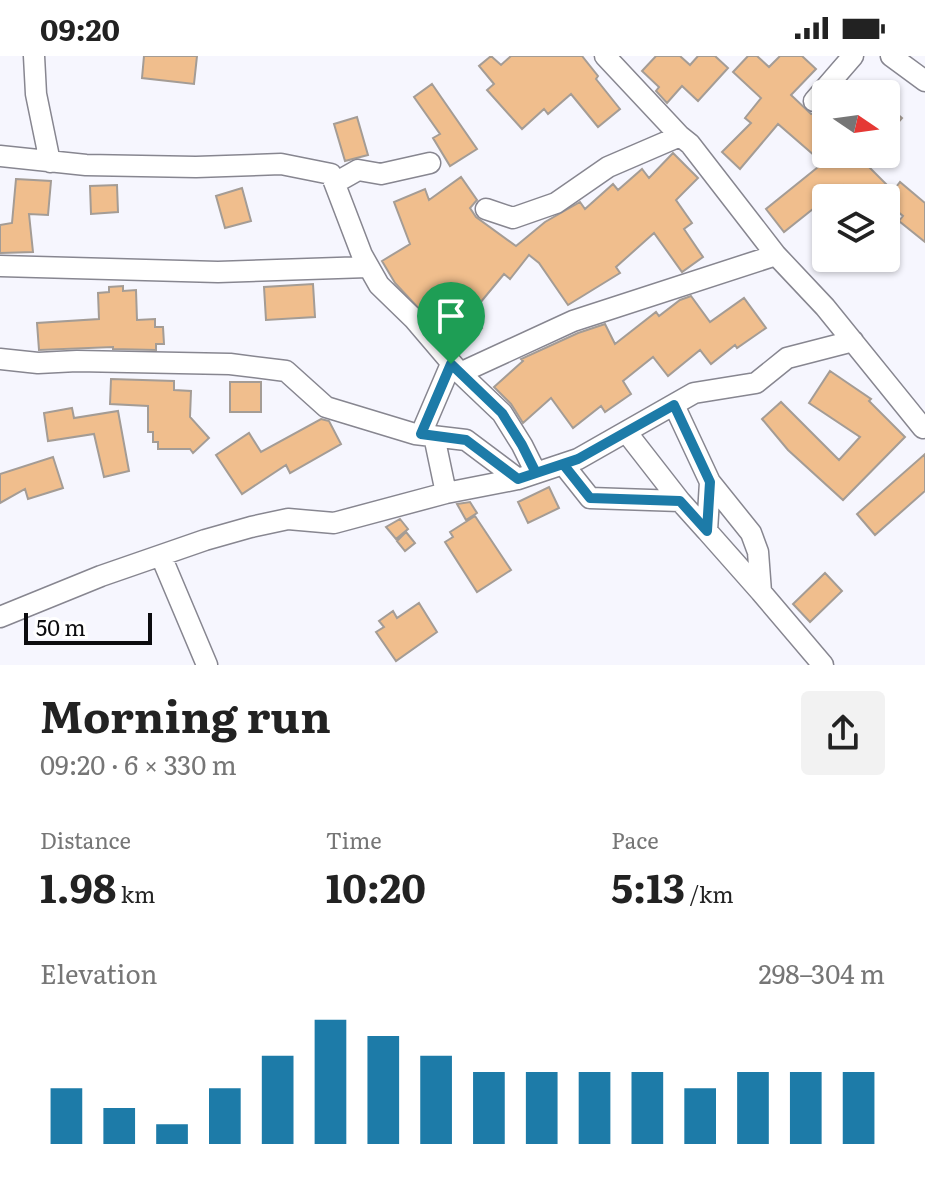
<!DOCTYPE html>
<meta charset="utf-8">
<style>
:root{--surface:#fff;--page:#f2f2f2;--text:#222;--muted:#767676;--accent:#1d7ba8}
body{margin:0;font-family:Literata,serif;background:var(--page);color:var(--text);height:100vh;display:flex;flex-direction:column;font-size:30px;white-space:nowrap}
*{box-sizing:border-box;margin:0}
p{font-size:26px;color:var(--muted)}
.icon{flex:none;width:44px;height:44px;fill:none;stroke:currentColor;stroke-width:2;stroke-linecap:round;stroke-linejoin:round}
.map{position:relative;height:609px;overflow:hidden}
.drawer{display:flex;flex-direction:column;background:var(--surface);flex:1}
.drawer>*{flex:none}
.needle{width:52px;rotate:103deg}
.buttons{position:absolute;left:812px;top:24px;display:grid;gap:16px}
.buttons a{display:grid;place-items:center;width:88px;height:88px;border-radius:8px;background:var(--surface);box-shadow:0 2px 6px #0004;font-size:40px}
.scale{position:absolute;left:24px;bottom:20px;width:128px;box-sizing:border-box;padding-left:8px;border:4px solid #0c0c0f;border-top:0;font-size:22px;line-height:28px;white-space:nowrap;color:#0c0c0f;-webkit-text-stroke:6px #fff;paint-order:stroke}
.pin{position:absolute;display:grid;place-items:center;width:68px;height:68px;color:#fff;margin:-82px -34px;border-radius:50% 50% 50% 0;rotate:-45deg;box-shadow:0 0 8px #0007}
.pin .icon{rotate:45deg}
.round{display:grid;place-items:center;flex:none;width:84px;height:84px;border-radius:8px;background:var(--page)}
.head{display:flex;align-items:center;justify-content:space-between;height:136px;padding:0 40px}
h1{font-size:44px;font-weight:700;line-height:60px}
.metrics{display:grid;grid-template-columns:repeat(3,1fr);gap:12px;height:136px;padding:8px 40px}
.metrics div{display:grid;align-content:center}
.metrics b{font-size:40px;font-weight:700}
.metrics small{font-size:22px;font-weight:400}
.metrics p{font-size:22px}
.chart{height:224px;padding:16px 40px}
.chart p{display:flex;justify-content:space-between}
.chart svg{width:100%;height:144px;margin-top:8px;stroke:var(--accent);stroke-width:6}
.status{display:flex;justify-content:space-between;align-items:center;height:56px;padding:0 40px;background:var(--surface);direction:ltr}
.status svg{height:22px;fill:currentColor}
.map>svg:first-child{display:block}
.building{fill:#f0be8d;stroke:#a49c95;stroke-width:2}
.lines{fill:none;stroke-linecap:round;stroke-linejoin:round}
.street-casing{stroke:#878690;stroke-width:23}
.street{stroke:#fff;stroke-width:20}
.route-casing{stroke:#fff;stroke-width:16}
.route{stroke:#1d7ba8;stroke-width:10}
</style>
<div class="status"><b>09:20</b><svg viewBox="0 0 49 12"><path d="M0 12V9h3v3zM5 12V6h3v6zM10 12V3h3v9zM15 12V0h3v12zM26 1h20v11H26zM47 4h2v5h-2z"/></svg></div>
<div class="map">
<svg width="925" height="609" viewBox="0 0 925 609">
<rect width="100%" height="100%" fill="#f6f6fe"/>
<path class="building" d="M144,0H197L194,28L142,22Z
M491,0L501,9L511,0H582L598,20L596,23L620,53L598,71L571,38L548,58L544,53L522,73L487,34L494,28L479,10Z
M656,0H680L690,9L698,0H715L728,12L698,45L682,30L667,47L656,35L659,31L642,15Z
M748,0H757L769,11L780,0H802L816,13L791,39L811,58L819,57L826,51V98H856L893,135L900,126L925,147V186L899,165L903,160L886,146V142L876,137L874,139L867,133L857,142L843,129L784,176L766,153L823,107L778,68L740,113L722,96L751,67L745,62L761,42L733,16Z
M432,28L477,93L450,110L433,82L440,78L414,41Z
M886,48L902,62L886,80Z
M357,61L368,99L345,105L334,68Z
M673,97L698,122L676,144L692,167L684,173L703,201L682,216L654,177L616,211L620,217L568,249L539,207L529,199L510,223L504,218L470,259L482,272L468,284L463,278L451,287L395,227L382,205L410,188L394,146L425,133L429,144L461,121L477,144L470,152L476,161L516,190L545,166L580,146L585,153L613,128L618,134L642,113L649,122Z
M16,123L51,125L48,159L29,158L33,196L0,197V169L12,167Z
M117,129L118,156L91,158L90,130Z
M242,132L251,165L225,172L216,140Z
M313,228L315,261L266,264L264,231Z
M123,230V235L136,234L137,264L155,263V271H163L164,288H156V294L113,293V291L39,294L37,267L99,263L98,237L109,236V231Z
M691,240L710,266L744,242L766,272L737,292L735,289L711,308L700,294L668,320L653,301L623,325L631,338L605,356L601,350L573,372L551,342L523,367L511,348L494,331L523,305L521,303L578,277L605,268L615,288L656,256L659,260L680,244Z
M830,315L871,343L869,345L905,381L843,444L788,394L762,363L781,346L839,404L860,381L809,347Z
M111,323L174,325V334L191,335L190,361L209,382L193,397L190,393H158V386H153V376H148V350L110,348Z
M230,326H261V356H230Z
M72,352L74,362L118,355L129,415L104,421L94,378L48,385L44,357Z
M321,363L329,365L341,388L290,417L286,409L242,438L216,399L249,377L261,396Z
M925,398V435L875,479L857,458Z
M53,401L63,432L28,443L25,433L0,447V418Z
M549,431L559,452L528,467L518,446Z
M470,446L477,457L466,464L457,448Z
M475,460L511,514L477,536L445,486L453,481L450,476Z
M400,463L408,473L396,483L386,471Z
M406,476L415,487L405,495L397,485Z
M825,517L842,535L810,566L793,548Z
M419,547L437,576L396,605L376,576L384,571L379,565L393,555L397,562Z"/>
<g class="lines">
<defs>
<path id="street" d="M34,0L36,38L50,106
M605,0L680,80L690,88L776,199L825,251L923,372L925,371
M891,0L925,25
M814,45L853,0
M0,100L86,109L196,111L281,108L331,118L362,199L379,229L414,263L460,317L502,357L522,389L536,417L578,403L694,337L756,327L787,302L853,285
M335,127L358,114L381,118L430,107
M486,153L513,162L556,147L608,111L680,80
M0,210L218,216L368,211
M0,303L38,307L77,305L230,308L286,315L326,351L415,378L466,384L518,423
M460,317L573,265L776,199
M674,349L710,426L707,475L680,445
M421,378L451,308
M434,380L446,437
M563,408L590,442L680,445L627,377
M707,475L761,536L758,496L751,477L710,426
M161,500L207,609
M761,536L823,609
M0,561L101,520L205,484L251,471L288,463L334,467L446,437L518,423L536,417"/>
</defs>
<use href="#street" class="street-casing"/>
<use href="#street" class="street"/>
</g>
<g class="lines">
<defs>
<path id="route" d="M451,308L502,357L522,389L536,417L563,408L590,442L680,445L707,475L710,426L674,349L578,403L518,423L466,384L421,378L451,308"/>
</defs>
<use href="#route" class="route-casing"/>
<use href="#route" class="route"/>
</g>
</svg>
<div class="buttons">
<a><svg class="needle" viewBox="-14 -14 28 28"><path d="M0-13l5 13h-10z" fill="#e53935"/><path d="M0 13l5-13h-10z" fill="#767676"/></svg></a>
<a><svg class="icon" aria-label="layers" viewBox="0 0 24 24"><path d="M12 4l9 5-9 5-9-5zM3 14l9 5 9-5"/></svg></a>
</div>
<div class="scale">50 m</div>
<div class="pin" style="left:451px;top:308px;background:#1e9e55"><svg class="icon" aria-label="arrive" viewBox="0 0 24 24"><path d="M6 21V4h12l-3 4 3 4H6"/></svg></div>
</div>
<section class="drawer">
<div class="head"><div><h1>Morning run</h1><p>09:20 · 6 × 330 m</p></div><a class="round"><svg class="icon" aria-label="share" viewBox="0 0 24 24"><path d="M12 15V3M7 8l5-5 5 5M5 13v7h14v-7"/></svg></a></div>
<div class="metrics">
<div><p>Distance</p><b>1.98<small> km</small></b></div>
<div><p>Time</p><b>10:20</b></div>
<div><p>Pace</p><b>5:13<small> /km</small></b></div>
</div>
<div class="chart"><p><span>Elevation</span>298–304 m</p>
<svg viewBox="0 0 160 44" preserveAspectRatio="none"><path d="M5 44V27M15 44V33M25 44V38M35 44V27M45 44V17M55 44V6M65 44V11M75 44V17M85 44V22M95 44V22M105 44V22M115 44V22M125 44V27M135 44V22M145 44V22M155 44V22"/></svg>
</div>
</section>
